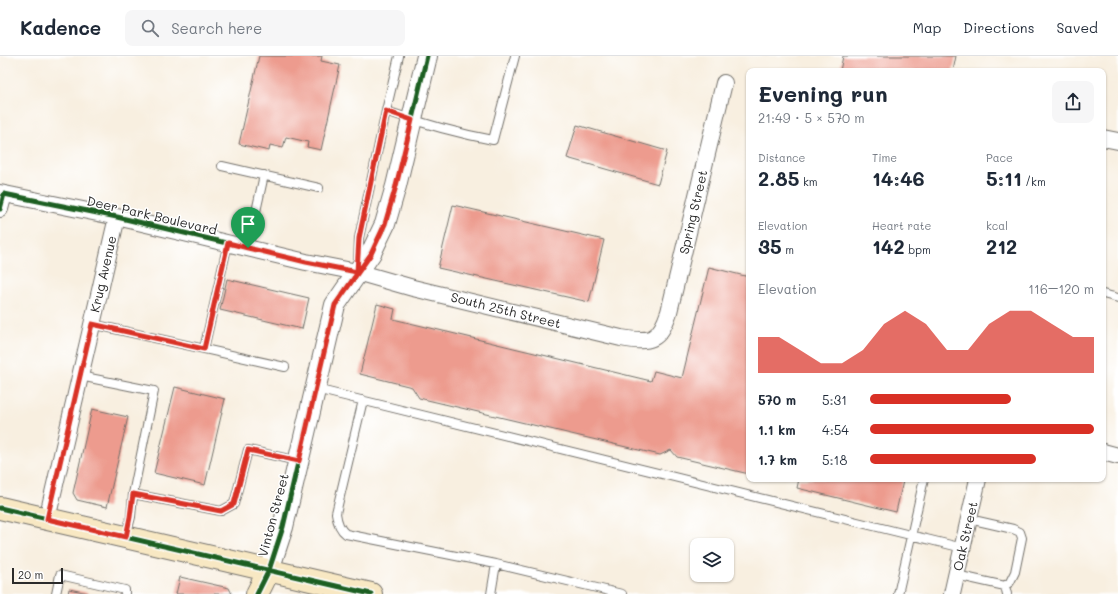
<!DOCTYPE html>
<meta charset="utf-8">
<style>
:root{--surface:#fff;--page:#f6f6f7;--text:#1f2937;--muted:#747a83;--line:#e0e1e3;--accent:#d93025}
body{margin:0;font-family:Mali,sans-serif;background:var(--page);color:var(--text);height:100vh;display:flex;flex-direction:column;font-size:15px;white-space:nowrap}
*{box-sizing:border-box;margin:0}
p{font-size:13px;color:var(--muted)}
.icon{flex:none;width:22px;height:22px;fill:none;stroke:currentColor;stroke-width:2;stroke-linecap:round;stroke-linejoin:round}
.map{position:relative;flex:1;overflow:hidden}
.sheet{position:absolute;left:746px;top:12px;width:360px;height:414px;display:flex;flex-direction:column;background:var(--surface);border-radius:8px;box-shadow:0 1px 3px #0004}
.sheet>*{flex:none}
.controls{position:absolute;left:690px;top:482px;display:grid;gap:8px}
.controls a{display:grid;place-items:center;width:44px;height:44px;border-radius:8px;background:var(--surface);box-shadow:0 1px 3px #0004;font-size:20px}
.scale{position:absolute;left:12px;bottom:10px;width:51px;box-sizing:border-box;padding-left:4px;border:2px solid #2b2b2b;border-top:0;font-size:11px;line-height:14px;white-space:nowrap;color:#2b2b2b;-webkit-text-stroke:3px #fff;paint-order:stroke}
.pin{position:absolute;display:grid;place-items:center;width:34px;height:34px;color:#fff;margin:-41px -17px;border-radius:50% 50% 50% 0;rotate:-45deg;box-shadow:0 0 4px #0007}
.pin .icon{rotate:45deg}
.round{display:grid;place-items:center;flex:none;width:42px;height:42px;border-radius:8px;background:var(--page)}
.head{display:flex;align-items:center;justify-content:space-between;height:68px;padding:0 12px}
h1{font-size:22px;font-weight:800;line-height:30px}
.figures{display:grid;grid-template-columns:repeat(3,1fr);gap:6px;height:68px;padding:4px 12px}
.figures div{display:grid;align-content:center}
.figures b{font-size:20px;font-weight:800}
.figures small{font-size:11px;font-weight:400}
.figures p{font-size:11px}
.chart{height:112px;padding:8px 12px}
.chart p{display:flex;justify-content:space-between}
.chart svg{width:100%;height:72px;margin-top:4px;fill:var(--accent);opacity:.7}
ul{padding:0 12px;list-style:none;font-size:13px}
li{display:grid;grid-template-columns:64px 48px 1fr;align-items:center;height:30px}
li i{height:10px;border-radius:5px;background:var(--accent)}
header{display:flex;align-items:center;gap:24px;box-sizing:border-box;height:56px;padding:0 20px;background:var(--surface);border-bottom:1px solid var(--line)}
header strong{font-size:19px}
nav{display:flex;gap:22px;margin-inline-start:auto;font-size:14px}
.search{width:280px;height:36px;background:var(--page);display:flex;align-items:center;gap:10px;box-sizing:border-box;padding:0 14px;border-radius:8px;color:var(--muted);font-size:15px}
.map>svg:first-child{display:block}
.building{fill:#ed9b8e}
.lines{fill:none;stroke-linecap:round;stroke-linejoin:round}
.service-casing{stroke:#73706a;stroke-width:10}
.minor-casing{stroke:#73706a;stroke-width:18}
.tertiary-casing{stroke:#73706a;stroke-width:22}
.secondary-casing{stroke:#73706a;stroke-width:24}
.service{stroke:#fff;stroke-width:8}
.minor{stroke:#fff;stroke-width:16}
.tertiary{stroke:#fff;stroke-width:20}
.secondary{stroke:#f8e8c3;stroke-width:22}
.cycleway-casing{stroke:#fff;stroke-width:8}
.cycleway{stroke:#1b5e20;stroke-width:5}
.route-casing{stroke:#fff;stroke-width:8}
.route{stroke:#d93025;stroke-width:5}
.labels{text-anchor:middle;stroke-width:3;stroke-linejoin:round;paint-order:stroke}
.street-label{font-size:13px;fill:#2b2b2b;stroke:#fff}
</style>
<header>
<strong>Kadence</strong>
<div class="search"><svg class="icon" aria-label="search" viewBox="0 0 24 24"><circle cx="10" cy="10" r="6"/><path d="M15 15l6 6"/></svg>Search here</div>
<nav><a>Map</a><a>Directions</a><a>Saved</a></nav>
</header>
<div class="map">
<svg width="1118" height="538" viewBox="0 0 1118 538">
<rect width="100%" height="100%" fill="#fff"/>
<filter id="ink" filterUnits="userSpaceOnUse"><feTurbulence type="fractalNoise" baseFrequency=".025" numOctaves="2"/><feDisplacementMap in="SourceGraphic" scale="8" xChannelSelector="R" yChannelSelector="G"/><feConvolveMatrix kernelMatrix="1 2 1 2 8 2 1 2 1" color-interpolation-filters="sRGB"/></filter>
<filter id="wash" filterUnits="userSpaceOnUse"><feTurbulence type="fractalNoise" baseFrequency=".012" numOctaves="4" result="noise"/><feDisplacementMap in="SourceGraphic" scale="16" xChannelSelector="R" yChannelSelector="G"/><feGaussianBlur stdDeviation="0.9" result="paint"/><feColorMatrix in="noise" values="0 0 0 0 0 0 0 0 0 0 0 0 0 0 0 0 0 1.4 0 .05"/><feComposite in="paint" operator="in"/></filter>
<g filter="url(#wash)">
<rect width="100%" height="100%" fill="#f8efe0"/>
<g id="blocks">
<path class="building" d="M259,0H322L321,5L340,9L321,94L307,91L308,86L286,81L283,92L270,89L269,95L239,88Z
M843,0H956L953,15H840Z
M577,69L667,95L658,128L567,102Z
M453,149L604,184L589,246L438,212Z
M709,211L749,221V418L677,401L671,394L660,399L419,342L412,331L360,318L377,248L395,253L393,263L651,325L654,315L682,322Z
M227,223L309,242L302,273L220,254Z
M175,331L225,343L205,429L154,417Z
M92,353L128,361L107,451L77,444L73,437Z
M799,423H899L903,425L896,456L797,432Z
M180,521L229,532L232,538H176Z
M69,533L88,537V538H68Z"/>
</g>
</g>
<g filter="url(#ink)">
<use href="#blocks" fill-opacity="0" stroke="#73706a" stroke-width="1"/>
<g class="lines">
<defs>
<path id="service" d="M399,0L386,55C421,67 456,77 493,84L515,0
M222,110L319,132
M248,192L264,119
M358,208L359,182L386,55
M1103,238L1118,242
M92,268L285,311
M204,293L228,187
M80,320L154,335L133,438L131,461L126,480
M316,333L963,492
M363,344L336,457C337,465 339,473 346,478L496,508L622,538
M133,438L221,455L234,448L248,394L298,405
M956,519L1005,530L1010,526L1015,516L1022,482L1020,476L1013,473L969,463
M1005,530L1007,538
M56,538L60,519L125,534V538
M491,538L496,508
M898,538L924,423"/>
<path id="minor" d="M1103,82L1118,85
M0,137L117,161L306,206L357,216L413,232L621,282C650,287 659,286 669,256L724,27
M0,153L4,138
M1103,396L1118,400
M47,463L117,161
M952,538L978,423"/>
<path id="tertiary" d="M269,514L283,471L335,249L371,197L385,168L396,130L427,0"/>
<path id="secondary" d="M0,452L371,538
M257,538L269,514"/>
</defs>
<use href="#service" class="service-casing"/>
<use href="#minor" class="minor-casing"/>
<use href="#tertiary" class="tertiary-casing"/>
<use href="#secondary" class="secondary-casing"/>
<use href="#service" class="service"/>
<use href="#minor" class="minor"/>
<use href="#tertiary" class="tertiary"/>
<use href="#secondary" class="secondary"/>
<defs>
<path id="cycleway" d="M0,153L4,138L117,161L306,206L357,216
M0,452L371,538
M257,538L269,514L283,471L335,249L371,197L385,168L396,130L427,0"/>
</defs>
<use href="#cycleway" class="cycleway-casing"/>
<use href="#cycleway" class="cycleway"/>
</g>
</g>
<g class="lines" filter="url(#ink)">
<defs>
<path id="route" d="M248,192L228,187L204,293L92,268L47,463L126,481L130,461L133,438L221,455L234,448L248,394L299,405L335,249L371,198L385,168L396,130L412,64L386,55L359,182L357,216L306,206L248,192"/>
</defs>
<use href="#route" class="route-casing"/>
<use href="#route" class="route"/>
</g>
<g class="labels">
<g class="street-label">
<text transform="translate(693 156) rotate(-77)" y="5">Spring Street</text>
<text transform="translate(152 159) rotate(13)" y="5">Deer Park Boulevard</text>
<text transform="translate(103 218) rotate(-77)" y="5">Krug Avenue</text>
<text transform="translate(506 254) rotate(14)" y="5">South 25th Street</text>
<text transform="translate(273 459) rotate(-75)" y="5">Vinton Street</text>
<text transform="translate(965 480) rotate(-77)" y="5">Oak Street</text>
</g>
</g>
</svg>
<div class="controls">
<a><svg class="icon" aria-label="layers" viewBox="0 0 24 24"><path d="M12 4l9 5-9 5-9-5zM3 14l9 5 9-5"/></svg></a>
</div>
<div class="scale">20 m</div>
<div class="pin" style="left:248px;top:192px;background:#1e9e55"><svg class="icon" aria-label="arrive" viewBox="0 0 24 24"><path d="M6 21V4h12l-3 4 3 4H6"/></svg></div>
<section class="sheet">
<div class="head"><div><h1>Evening run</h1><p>21:49 · 5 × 570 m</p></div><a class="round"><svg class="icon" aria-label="share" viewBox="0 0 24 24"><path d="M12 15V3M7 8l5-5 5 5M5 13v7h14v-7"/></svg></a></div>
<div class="figures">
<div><p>Distance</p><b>2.85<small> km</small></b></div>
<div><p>Time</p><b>14:46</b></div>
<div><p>Pace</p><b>5:11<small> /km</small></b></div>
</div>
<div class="figures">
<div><p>Elevation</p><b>35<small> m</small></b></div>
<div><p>Heart rate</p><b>142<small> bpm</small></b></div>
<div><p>kcal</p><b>212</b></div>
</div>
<div class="chart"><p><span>Elevation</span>116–120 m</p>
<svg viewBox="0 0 160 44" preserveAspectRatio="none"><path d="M0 44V22L10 22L20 30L30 38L40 38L50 30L60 14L70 6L80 14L90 30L100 30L110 14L120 6L130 6L140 14L150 22L160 22V44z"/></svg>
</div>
<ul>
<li><b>570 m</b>5:31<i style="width:63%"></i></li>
<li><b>1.1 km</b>4:54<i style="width:100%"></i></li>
<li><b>1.7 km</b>5:18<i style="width:74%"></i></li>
</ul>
</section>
</div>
